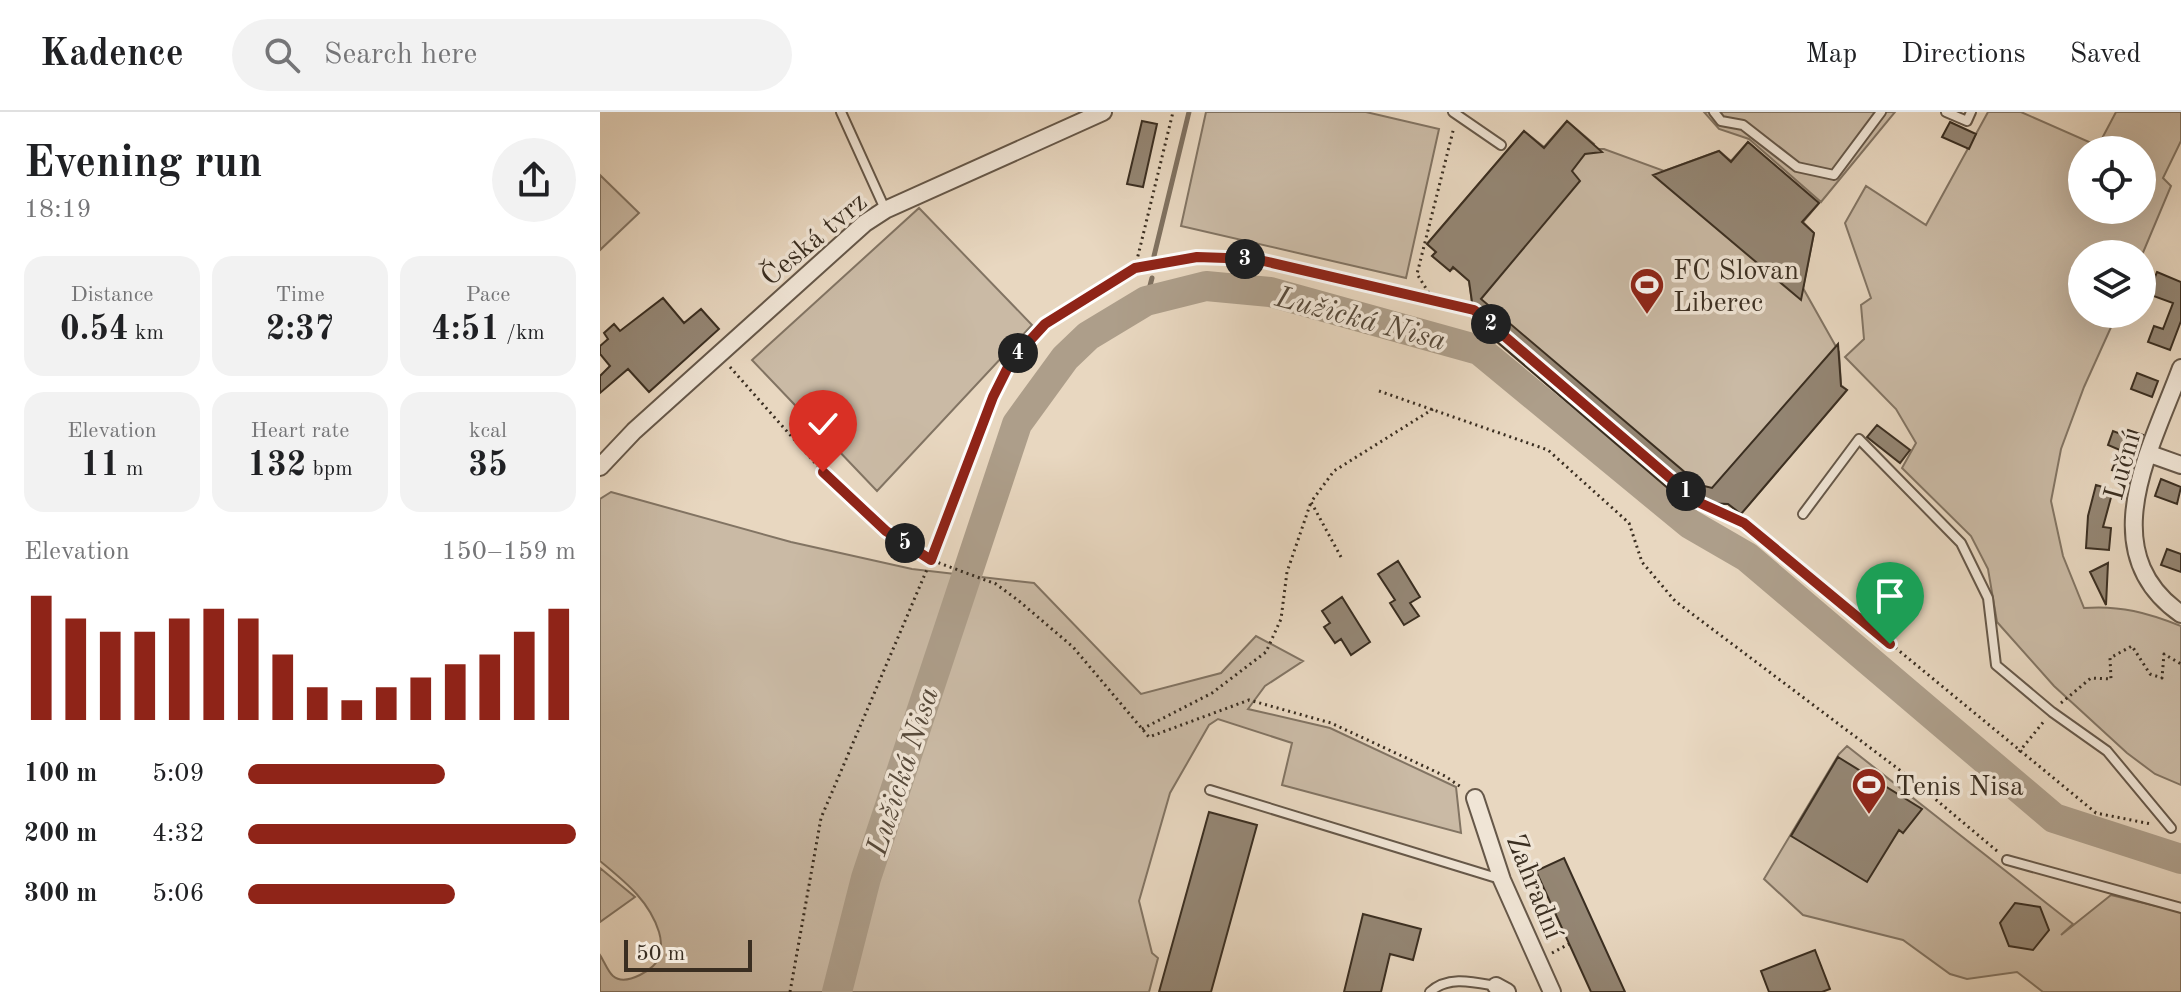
<!DOCTYPE html>
<meta charset="utf-8">
<style>
:root{--surface:#fff;--page:#f2f2f2;--text:#202124;--muted:#757577;--line:#e0e0e0;--accent:#8f2418}
body{margin:0;font-family:"Old Standard TT",serif;background:var(--page);color:var(--text);height:100vh;display:flex;flex-direction:column;font-size:30px;white-space:nowrap}
*{box-sizing:border-box;margin:0}
p{font-size:26px;color:var(--muted)}
.icon{flex:none;width:44px;height:44px;fill:none;stroke:currentColor;stroke-width:2;stroke-linecap:round;stroke-linejoin:round}
.map{position:relative;flex:1;overflow:hidden}
.drawer{display:flex;flex-direction:column;background:var(--surface);width:600px}
.drawer>*{flex:none}
.fabs{position:absolute;left:1468px;top:24px;display:grid;gap:16px}
.fabs a{display:grid;place-items:center;width:88px;height:88px;border-radius:50%;background:var(--surface);box-shadow:0 8px 32px #0002;font-size:40px}
.scale{position:absolute;left:24px;bottom:20px;width:128px;box-sizing:border-box;padding-left:8px;border:4px solid #3a2e21;border-top:0;font-size:22px;line-height:28px;white-space:nowrap;color:#3a2e21;-webkit-text-stroke:6px #f0e5d6;paint-order:stroke}
.pin{position:absolute;display:grid;place-items:center;width:68px;height:68px;color:#fff;margin:-82px -34px;border-radius:50% 50% 50% 0;rotate:-45deg;box-shadow:0 0 8px #0007}
.pin .icon{rotate:45deg}
.km{position:absolute;width:40px;height:40px;margin:-20px;border-radius:50%;background:#222;color:#fff;font-size:22px;line-height:40px;text-align:center}
.round{display:grid;place-items:center;flex:none;width:84px;height:84px;border-radius:42px;background:var(--page)}
.head{display:flex;align-items:center;justify-content:space-between;height:136px;padding:0 24px}
h1{font-size:44px;font-weight:600;line-height:60px}
.stats{display:grid;grid-template-columns:repeat(3,1fr);gap:12px;height:136px;padding:8px 24px}
.stats div{display:grid;align-content:center;border-radius:20px;background:var(--page);text-align:center}
.stats b{font-size:34px;font-weight:600}
.stats small{font-size:22px;font-weight:400}
.stats p{font-size:22px}
.chart{height:224px;padding:16px 24px}
.chart p{display:flex;justify-content:space-between}
.chart svg{width:100%;height:144px;margin-top:8px;stroke:var(--accent);stroke-width:6}
ul{padding:0 24px;list-style:none;font-size:26px}
li{display:grid;grid-template-columns:128px 96px 1fr;align-items:center;height:60px}
li i{height:20px;border-radius:10px;background:var(--accent)}
header{display:flex;align-items:center;gap:48px;box-sizing:border-box;height:112px;padding:0 40px;background:var(--surface);border-bottom:2px solid var(--line)}
header strong{font-size:38px}
nav{display:flex;gap:44px;margin-inline-start:auto;font-size:28px}
.search{width:560px;height:72px;background:var(--page);display:flex;align-items:center;gap:20px;box-sizing:border-box;padding:0 28px;border-radius:44px;color:var(--muted);font-size:30px}
main{display:flex;flex:1;min-height:0}
.map>svg:first-child{display:block}
.green{fill:#cabaa5;stroke:#827463;stroke-width:2;fill-rule:evenodd}
.lines{fill:none;stroke-linecap:round;stroke-linejoin:round}
.stream{stroke:#7f7160;stroke-width:5}
.river{stroke:#ad9e8a;stroke-width:30}
.building{fill:#948674;stroke:#3a2e21;stroke-width:2}
.service-casing{stroke:#665849;stroke-width:12}
.minor-casing{stroke:#665849;stroke-width:20}
.path{stroke:#3a2e21;stroke-width:3;stroke-dasharray:2 4;stroke-linecap:butt}
.service{stroke:#f0e5d6;stroke-width:8}
.minor{stroke:#f0e5d6;stroke-width:16}
.route-casing{stroke:#fff;stroke-width:16}
.route{stroke:#8f2418;stroke-width:10}
.labels{text-anchor:middle;stroke-width:7;stroke-linejoin:round;paint-order:stroke}
.street-label{font-size:28px;fill:#3a2e21;stroke:#f0e5d6}
.poi-label{font-size:28px;fill:#3a2e21;stroke:#f0e5d6;text-anchor:start}
.water-label{font-size:30px;font-style:italic;fill:#574a3b;stroke:#f0e5d6}
</style>
<header>
<strong>Kadence</strong>
<div class="search"><svg class="icon" aria-label="search" viewBox="0 0 24 24"><circle cx="10" cy="10" r="6"/><path d="M15 15l6 6"/></svg>Search here</div>
<nav><a>Map</a><a>Directions</a><a>Saved</a></nav>
</header>
<main>
<section class="drawer">
<div class="head"><div><h1>Evening run</h1><p>18:19</p></div><a class="round"><svg class="icon" aria-label="share" viewBox="0 0 24 24"><path d="M12 15V3M7 8l5-5 5 5M5 13v7h14v-7"/></svg></a></div>
<div class="stats">
<div><p>Distance</p><b>0.54<small> km</small></b></div>
<div><p>Time</p><b>2:37</b></div>
<div><p>Pace</p><b>4:51<small> /km</small></b></div>
</div>
<div class="stats">
<div><p>Elevation</p><b>11<small> m</small></b></div>
<div><p>Heart rate</p><b>132<small> bpm</small></b></div>
<div><p>kcal</p><b>35</b></div>
</div>
<div class="chart"><p><span>Elevation</span>150–159 m</p>
<svg viewBox="0 0 160 44" preserveAspectRatio="none"><path d="M5 44V6M15 44V13M25 44V17M35 44V17M45 44V13M55 44V10M65 44V13M75 44V24M85 44V34M95 44V38M105 44V34M115 44V31M125 44V27M135 44V24M145 44V17M155 44V10"/></svg>
</div>
<ul>
<li><b>100 m</b>5:09<i style="width:60%"></i></li>
<li><b>200 m</b>4:32<i style="width:100%"></i></li>
<li><b>300 m</b>5:06<i style="width:63%"></i></li>
</ul>
</section>
<div class="map">
<svg width="1581" height="880" viewBox="0 0 1581 880">
<rect width="100%" height="100%" fill="#e8d7c0"/>
<filter id="stains"><feTurbulence type="fractalNoise" baseFrequency=".0025" numOctaves="4"/><feColorMatrix values="0 0 0 0 .2 0 0 0 0 .09 0 0 0 0 .02 0 0 0 .5 -.17"/></filter>
<radialGradient id="worn" r=".72"><stop offset=".6" stop-color="#630" stop-opacity="0"/><stop offset="1" stop-color="#630" stop-opacity=".3"/></radialGradient>
<path class="green" d="M606,0H766L839,17L806,166L581,114Z
M1104,0H1295L1221,90L1149,27L1119,17Z
M1388,0H1421L1498,34L1516,0H1581V29L1563,66L1571,74L1542,143L1482,142V202H1517L1484,275L1461,337L1451,389L1463,444L1484,496C1520,493 1548,501 1581,514V673L1555,662L1527,641L1454,574L1397,510L1388,457L1371,424L1302,356L1316,331L1296,297L1245,245L1264,227L1261,193L1271,186L1245,111L1266,74L1326,113ZM1482,38H1542V98H1482Z
M967,9L994,32L991,37H1004L1064,59L1119,39L1131,49L1148,30L1219,91L1203,110L1214,121L1203,176L1239,240L1241,273L1247,278L1141,402L1128,392L1084,390L875,211L869,169L854,156L850,159L832,144L836,140L827,132L924,19L944,35Z
M0,63L39,101L0,138Z
M319,96L432,213L277,379L152,248Z
M11,380L191,430L312,457L434,471L541,582L621,561L656,524L703,549L665,574L648,597L730,616L856,675L861,721L682,673L692,631L618,607L609,613L570,681L539,789L552,841L558,846L549,880H0V843C4,849 8,860 13,864C26,875 56,857 60,844C62,838 61,826 59,820C49,788 24,769 0,749V387Z
M1247,634L1473,812L1461,823L1511,783L1581,800V880H1443L1417,860L1367,867L1350,862L1303,828L1203,803L1164,767L1239,642Z
M0,756L35,785L0,810Z"/>
<g class="lines">
<path class="stream" d="M554,144L589,0
M546,189L552,166"/>
<path class="river" d="M237,880L266,766L417,312L465,246L488,224L546,189L606,174L670,180L879,238L1090,412L1147,445L1454,706L1581,747"/>
</g>
<path class="building" d="M542,9L557,12L543,75L527,72Z
M967,9L1002,40L985,42L972,59L980,69L881,187L1100,373L1112,376L1238,232L1241,274L1247,278L1141,402L1128,392L1084,390L875,211L869,169L853,155L850,159L832,144L836,140L827,132L924,19L944,36Z
M1350,10L1376,22L1369,37L1342,25Z
M1148,30L1219,91L1202,110L1214,121L1201,188L1053,63L1119,39L1131,50Z
M1557,160L1581,170V209L1570,238L1548,230L1554,214L1563,217L1573,191L1548,182Z
M63,186L84,211L101,197L119,217L49,280L28,257L0,281V264L10,254L0,242V234L8,227L4,221L14,212L20,219Z
M1537,261L1558,269L1552,285L1531,277Z
M1277,313L1310,338L1300,351L1267,325Z
M1528,318L1543,323L1531,360L1527,358L1525,362L1512,358L1520,338L1508,333L1513,319L1526,324Z
M1561,367L1581,375L1577,392L1555,384Z
M1496,373L1513,378L1503,415L1511,416L1509,438L1486,436L1488,404Z
M1567,437L1581,442V460L1561,453Z
M798,449L820,485L810,491L819,504L804,513L790,491L795,488L778,462Z
M1508,451L1506,493L1490,460Z
M742,485L770,530L751,543L741,527L735,531L724,515L730,511L722,499Z
M1238,645L1322,697L1303,721L1299,718L1267,770L1191,724Z
M609,700L657,713L611,880H559Z
M964,746L1025,880H991L936,759Z
M1415,791L1440,795L1449,818L1433,838L1409,834L1400,811Z
M763,802L821,817L813,848L790,842L781,880H744Z
M1215,838L1230,877L1222,880H1169L1161,859Z"/>
<g class="lines">
<defs>
<path id="service" d="M241,0L285,97
M853,0L901,33
M1114,0L1121,9L1143,13L1197,55L1234,63L1281,0
M1346,0L1367,9L1371,0
M1203,402L1259,327L1361,431L1388,486L1396,553L1452,600L1507,639L1571,716
M610,678L900,767
M1407,748L1581,796
M830,880C848,863 874,870 896,874"/>
<path id="minor" d="M1581,256C1552,335 1491,439 1581,502
M1550,342L1581,353
M0,355L34,319L265,111L285,98L503,0
M875,686L902,768L952,880
M896,874L907,880"/>
</defs>
<use href="#service" class="service-casing"/>
<use href="#minor" class="minor-casing"/>
<path class="path" d="M535,156L573,0
M832,186L817,162L854,15
M130,255L223,360L286,419L331,448L396,472L419,489L473,535L549,625L649,588L731,611L845,664L861,675
M779,279L948,338L1029,411L1042,450L1075,489L1309,665L1397,739
M741,445L711,390L734,359L833,297
M1461,591L1491,566L1511,567L1510,546L1532,534L1550,562L1562,566L1564,542L1581,552
M542,617L612,581L666,540L681,507L687,460L711,390
M1419,640L1445,608
M929,789L946,781
M952,841L969,832
M190,880L221,706L331,448L393,285L411,249L445,212L535,156L597,145L655,147L867,194L874,198L1098,390L1144,411L1496,701L1551,712"/>
<use href="#service" class="service"/>
<use href="#minor" class="minor"/>
</g>
<g class="lines">
<defs>
<path id="route" d="M223,360L286,419L331,448L393,285L411,249L445,212L535,156L597,145L655,147L874,198L1098,390L1144,411L1290,532"/>
</defs>
<use href="#route" class="route-casing"/>
<use href="#route" class="route"/>
</g>
<defs>
<symbol id="stadium-pin" viewBox="-11 -11 22 30"><path d="M0 17L-7.5 6A9.5 9.5 0 1 1 7.5 6Z" fill="#8f2418" stroke="#f0e5d6"/><path d="M0-5a6.5 5 0 1 0 0 10a6.5 5 0 1 0 0-10ZM-3.5-1.8h7v3.6h-7Z" fill="#fff"/></symbol>
</defs>
<g fill-rule="evenodd">
<use href="#stadium-pin" x="1027" y="153" width="40" height="54"/>
<use href="#stadium-pin" x="1249" y="653" width="40" height="54"/>
</g>
<g class="labels">
<g class="street-label">
<text transform="translate(213 126) rotate(-40)" y="10">Česká tvrz</text>
<text transform="translate(1521 354) rotate(-74)" y="10">Luční</text>
<text transform="translate(936 774) rotate(68)" y="10">Zahradní</text>
</g>
<g class="poi-label">
<text x="1073" y="167">FC Slovan<tspan x="1073" dy="32">Liberec</tspan></text>
<text x="1295" y="683">Tenis Nisa</text>
</g>
<g class="water-label">
<text transform="translate(761 206) rotate(15)" y="10">Lužická Nisa</text>
<text transform="translate(302 659) rotate(-72)" y="10">Lužická Nisa</text>
</g>
</g>
<rect width="100%" height="100%" filter="url(#stains)"/>
<rect width="100%" height="100%" fill="url(#worn)"/>
</svg>
<div class="fabs">
<a><svg class="icon" aria-label="locate" viewBox="0 0 24 24"><circle cx="12" cy="12" r="6"/><path d="M12 2v4M12 18v4M2 12h4M18 12h4"/></svg></a>
<a><svg class="icon" aria-label="layers" viewBox="0 0 24 24"><path d="M12 4l9 5-9 5-9-5zM3 14l9 5 9-5"/></svg></a>
</div>
<div class="scale">50 m</div>
<div class="pin" style="left:1290px;top:532px;background:#1e9e55"><svg class="icon" aria-label="arrive" viewBox="0 0 24 24"><path d="M6 21V4h12l-3 4 3 4H6"/></svg></div>
<div class="pin" style="left:223px;top:360px;background:#d93025"><svg class="icon" aria-label="check" viewBox="0 0 24 24"><path d="M5 12l5 5 9-10"/></svg></div>
<b class="km" style="left:1086px;top:379px">1</b>
<b class="km" style="left:891px;top:212px">2</b>
<b class="km" style="left:645px;top:147px">3</b>
<b class="km" style="left:418px;top:241px">4</b>
<b class="km" style="left:305px;top:431px">5</b>
</div>
</main>
